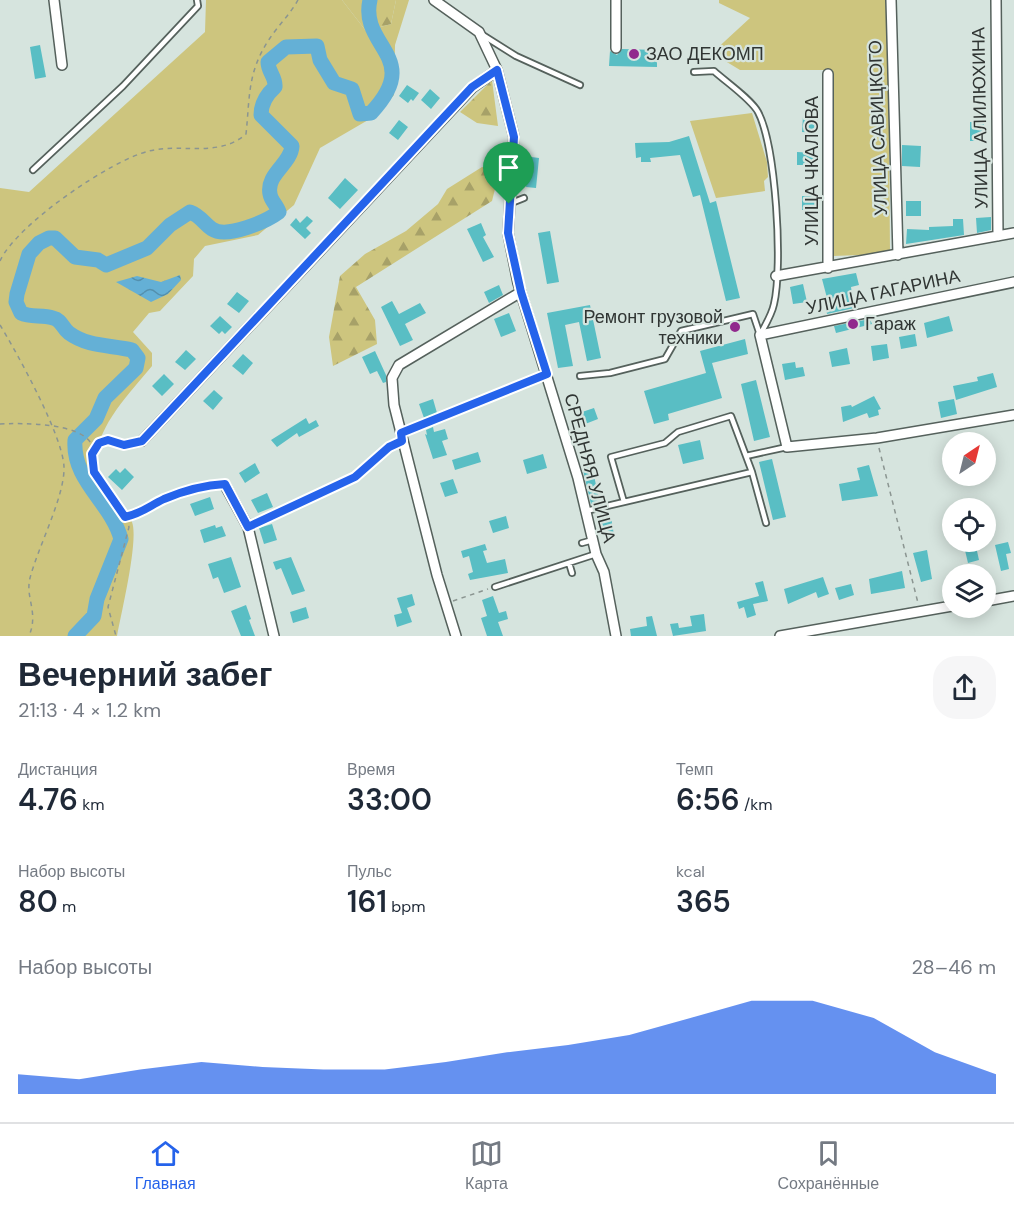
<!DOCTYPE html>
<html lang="ru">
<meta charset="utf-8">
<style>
:root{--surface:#fff;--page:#f6f6f7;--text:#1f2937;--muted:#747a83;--line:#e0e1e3;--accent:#2563eb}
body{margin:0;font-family:"DM Sans",sans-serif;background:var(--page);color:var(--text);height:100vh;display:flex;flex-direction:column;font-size:22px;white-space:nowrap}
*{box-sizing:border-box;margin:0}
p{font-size:20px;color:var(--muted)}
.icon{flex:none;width:33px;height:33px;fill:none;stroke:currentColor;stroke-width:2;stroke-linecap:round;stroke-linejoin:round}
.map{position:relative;height:636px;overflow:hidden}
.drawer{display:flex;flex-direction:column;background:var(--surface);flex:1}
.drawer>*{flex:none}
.needle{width:39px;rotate:35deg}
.tools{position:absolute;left:942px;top:432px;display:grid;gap:12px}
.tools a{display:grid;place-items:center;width:54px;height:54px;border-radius:50%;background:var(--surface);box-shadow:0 3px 15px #0003;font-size:30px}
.pin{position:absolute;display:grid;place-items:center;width:51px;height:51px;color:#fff;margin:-62px -26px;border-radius:50% 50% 50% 0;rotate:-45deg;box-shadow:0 0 6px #0007}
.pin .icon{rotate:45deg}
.round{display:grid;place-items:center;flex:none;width:63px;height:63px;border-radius:24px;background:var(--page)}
.overview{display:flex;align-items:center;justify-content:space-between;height:102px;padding:0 18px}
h1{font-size:33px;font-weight:600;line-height:45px}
.figures{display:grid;grid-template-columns:repeat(3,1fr);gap:9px;height:102px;padding:6px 18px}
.figures div{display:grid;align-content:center}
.figures b{font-size:30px;font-weight:600}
.figures small{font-size:16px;font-weight:400}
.figures p{font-size:16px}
.chart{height:168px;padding:12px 18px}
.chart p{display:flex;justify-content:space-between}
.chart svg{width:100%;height:108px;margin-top:6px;fill:var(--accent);opacity:.7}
.tab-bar{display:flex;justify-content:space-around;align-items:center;height:84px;border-top:2px solid var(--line);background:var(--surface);font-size:16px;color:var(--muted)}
.tab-bar a{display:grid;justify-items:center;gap:3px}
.tab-bar .current{color:var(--accent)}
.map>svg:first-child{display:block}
.green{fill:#cdc57e}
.forest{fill:url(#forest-firs)}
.water{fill:url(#water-waves)}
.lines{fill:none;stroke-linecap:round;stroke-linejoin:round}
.river{stroke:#64b0d6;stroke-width:15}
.building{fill:#59bec4}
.lane-casing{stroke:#55615c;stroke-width:8}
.street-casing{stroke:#55615c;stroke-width:12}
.path{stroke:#8b9591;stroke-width:1.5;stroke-dasharray:4.5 4.5;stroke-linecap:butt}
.lane{stroke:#fff;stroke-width:4.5}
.street{stroke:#fff;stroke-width:9}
.route-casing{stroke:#fff;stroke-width:12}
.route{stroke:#2563eb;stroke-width:8}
.poi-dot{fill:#91298d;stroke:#d6e4de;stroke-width:2}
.labels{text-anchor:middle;stroke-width:4.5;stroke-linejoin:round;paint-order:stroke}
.poi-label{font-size:18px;fill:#303533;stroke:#d6e4de;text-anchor:start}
.street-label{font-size:18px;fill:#303533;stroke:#d6e4de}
</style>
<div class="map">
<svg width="1014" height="636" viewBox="0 0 1014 636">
<defs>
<pattern id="forest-firs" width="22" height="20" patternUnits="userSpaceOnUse" patternTransform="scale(1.5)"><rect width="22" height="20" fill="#cdc57e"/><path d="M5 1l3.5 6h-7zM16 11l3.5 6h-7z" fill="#a7a168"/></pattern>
<pattern id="water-waves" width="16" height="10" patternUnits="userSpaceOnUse" patternTransform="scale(1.5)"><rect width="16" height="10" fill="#64b0d6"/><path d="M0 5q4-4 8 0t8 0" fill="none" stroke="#5390ae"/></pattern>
</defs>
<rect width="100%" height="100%" fill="#d6e4de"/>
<path class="green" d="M206,0H342L366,31L391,24L396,0H409L395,45L394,95L375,116L320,148L294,205L258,235L205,246L194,259L193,276L160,311L149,313L133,332L152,353V366C127,397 79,442 103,486C110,499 127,509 132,522C139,540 121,614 117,636H0V188L29,192L205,32Z
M719,0H888L890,254L832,256L833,70H740L712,53L750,18L719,3Z
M752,113L767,162L768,177L764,181L765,191L716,198L690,121Z"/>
<path class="forest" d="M342,0H396L391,24L366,31Z
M492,80L498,126L477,123L460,112Z
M482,167L499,173L492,201L356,287L375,320L377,344L333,366L329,337L340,276L365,254L406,231L438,204L447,189Z"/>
<path class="water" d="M180,275L181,280L168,294L151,302L116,282L137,276L161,282Z"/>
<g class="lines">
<path class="river" d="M75,636L94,616L97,599L121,539C111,502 72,481 75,440L96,419L105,398L136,368L138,358L132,350C111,345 88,347 69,333C62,328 62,320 53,318C42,314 31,318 21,313L16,302L17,294L29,254L39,243L49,238H55L75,257L98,260L106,265L147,248L170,225L190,212C201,216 203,223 212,229C227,239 267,221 279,212C277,205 271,201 270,194C266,174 291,164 292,146L261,115C261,103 266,95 275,87C276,77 268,72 268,62L286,47L317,46L320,60L334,83L352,89L360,114L371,113C424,57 359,47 370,0"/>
</g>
<path class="building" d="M40,45L46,77L35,79L30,47Z
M622,49L657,50V67L609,66L610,51L617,55Z
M407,85L419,93L413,101L411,99L408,103L399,96Z
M430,89L440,98L431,109L421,100Z
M803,116L818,117L817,133L802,132Z
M399,120L408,127L398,140L389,133Z
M970,122H984V141H970Z
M689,136L710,203L716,201L740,298L726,301L700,195L693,197L680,155L650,158L651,162H641V157L636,158L635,143L669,142Z
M902,145L921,146L920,167L902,166Z
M797,152L816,153V165H797Z
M524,156L539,158L536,188L526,187L527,181H522Z
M345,178L358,190L340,209L328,198Z
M802,196H816V210H802Z
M906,201H921V216H906Z
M307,216L313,221L306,228L311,233L305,239L290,225L296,218L300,223Z
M991,217V230L977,233L976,218Z
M953,219H963L964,235L906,244L907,229L929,230V227L953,226Z
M481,223L486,235L483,237L494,257L483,262L467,229Z
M550,231L559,282L547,284L538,233Z
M856,273L859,285L851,287L854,308L827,314L824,299L827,298L822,279Z
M803,284L807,302L793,304L790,287Z
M499,285L503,295L489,303L484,292Z
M237,292L249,301L239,313L227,304Z
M392,301L399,314L420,303L426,313L405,324L413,340L400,346L381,307Z
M590,305L601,358L587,361L579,322L565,325L573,366L558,368L547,313Z
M509,313L516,331L501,337L494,319Z
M220,316L232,327L225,334L222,331L219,334L210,326Z
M949,316L953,331L927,338L924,323Z
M870,319L872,324L836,333L834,326Z
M915,334L917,346L901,349L899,337Z
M745,339L748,354L712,363L722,398L668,414L669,420L654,424L644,391L706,373L700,351Z
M887,344L889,358L873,361L871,346Z
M847,348L850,364L832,367L829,352Z
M186,350L196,359L185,370L175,362Z
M375,351L386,375V382L383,383L377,371L370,374L362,357Z
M243,354L253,363L243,375L232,366Z
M795,362L796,368L803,367L805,376L785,380L782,364Z
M993,373L997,387L956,400L953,386L978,381L977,377Z
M164,374L174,384L162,396L152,386Z
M756,380L770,437L754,441L741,384Z
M214,390L223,398L213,410L203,401Z
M874,396L881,409L878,410L879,415L869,418L867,413L843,422L841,407L851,405L852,407Z
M433,399L437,413L424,418L419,404Z
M954,399L957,414L941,418L938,402Z
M594,408L598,419L580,426L576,414Z
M306,418L309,424L316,420L319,426L299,437L297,433L277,447L271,440Z
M433,427L434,432L445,429L448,439L442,441L447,455L433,459L425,434L427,435L426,430Z
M700,440L704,459L683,464L678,445Z
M478,452L481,462L455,470L452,460Z
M543,454L547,468L527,474L523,460Z
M772,459L786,517L773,520L759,462Z
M255,463L260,473L245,483L239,473Z
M591,463L600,502L591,504L582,466Z
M869,465L878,496L842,501L839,484L860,480L857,468Z
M125,468L134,477L122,490L108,477L116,469L120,473Z
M453,479L458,493L445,497L440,483Z
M267,493L273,507L258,513L251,500Z
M210,497L214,509L195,516L190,504Z
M506,516L509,528L493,533L489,521Z
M611,517L614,535L603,536L600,519Z
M272,524L277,540L264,544L259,528Z
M215,525L216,528L222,526L226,536L204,543L200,530Z
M963,542H975L979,560L968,563Z
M1008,542L1011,553L1006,554L1009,569L1001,571L995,545Z
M485,544L487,550L483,551L487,563L505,559L508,573L470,580L468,574L473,572L469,556L463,558L461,551Z
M927,550L932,579L921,582L913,553Z
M231,557L241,587L224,593L218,577L213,579L208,564Z
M291,557L305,591L292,595L281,568L276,570L273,562Z
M902,571L905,588L871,594L869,579Z
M823,577L829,594L818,598L816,592L788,604L784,589Z
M763,581L768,601L753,604L756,615L747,618L744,607L739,609L737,602L759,596L755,583Z
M851,584L854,595L839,600L835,588Z
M412,594L415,605L407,608L412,622L397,627L394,615L402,613L397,598Z
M493,596L499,613L506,611L508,619L498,622L503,636H487L481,618L487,616L482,600Z
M246,605L251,619L249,620L255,636H241L231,611Z
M306,607L309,618L293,623L290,612Z
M704,614L706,631L673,636L670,624L678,623L679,628L692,626L690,616Z
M652,616L657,636H631L630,629L647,626L646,617Z"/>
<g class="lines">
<defs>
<path id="lane" d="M481,34L516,56L580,85
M694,72L714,71C726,82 751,99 758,112C776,146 783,266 774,304C772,314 766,324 761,333
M33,170L123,86L198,6L197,0
M509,204L524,198
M580,376L610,373L665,359L681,331L753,314L760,335
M746,456L752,472
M586,511L624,502
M766,523L752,472L624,502L611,457L665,443L678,432L731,416L746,456L787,447
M249,526L355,477L389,447L402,441
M582,543L593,540
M569,563L572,573
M495,587L596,554"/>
<path id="street" d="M54,0L62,65
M434,0L479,32L497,70L514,137L508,233L518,283L578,478L596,554L604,572L616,636
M616,0V48
M891,0L898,255
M996,0L998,236
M828,74V268
M776,276L1014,233
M1014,282L760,335L787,447L877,438L1014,415
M142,441L473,87L497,70
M225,485L248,527L274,636
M986,601L1014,596
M456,636L437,575L394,405L392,378L399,365L521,292
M780,636L952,606"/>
</defs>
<use href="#lane" class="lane-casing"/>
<use href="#street" class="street-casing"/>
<path class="path" d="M0,261C16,225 111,160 149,151C181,143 219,158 246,134C250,97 247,72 270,38C278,26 291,13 298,0
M0,325C17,353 63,436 64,467C65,496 38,547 30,578C25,598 39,612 29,636
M0,424C21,423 81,422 92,445C95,451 91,464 95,472C103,492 121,507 129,527L108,607L116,636
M410,430L539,377
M879,448L918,603
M92,454L99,443C111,439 121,446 134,443
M126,517L144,512L163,500L216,485
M453,601L488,589"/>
<use href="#lane" class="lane"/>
<use href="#street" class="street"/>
</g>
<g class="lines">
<defs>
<path id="route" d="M497,70L514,137L508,233L521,292L547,374L401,433L402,441L389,447L355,477L248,527L225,484C205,485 183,491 164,499C149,506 143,513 125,517L94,472L92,454L99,443L108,440L124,445L142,441L472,87Z"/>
</defs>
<use href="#route" class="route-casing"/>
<use href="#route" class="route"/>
</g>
<g class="poi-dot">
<circle cx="634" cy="54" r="6"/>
<circle cx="853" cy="324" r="6"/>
<circle cx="735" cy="327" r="6"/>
</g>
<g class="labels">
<g class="poi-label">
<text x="646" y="60">ЗАО ДЕКОМП</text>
<text x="723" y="323" text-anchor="end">Ремонт грузовой<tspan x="723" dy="21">техники</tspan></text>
<text x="865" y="330">Гараж</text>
</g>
<g class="street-label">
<text transform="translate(980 118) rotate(-91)" y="6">УЛИЦА АЛИЛЮХИНА</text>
<text transform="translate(878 128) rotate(-92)" y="6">УЛИЦА САВИЦКОГО</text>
<text transform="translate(812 171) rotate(-90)" y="6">УЛИЦА ЧКАЛОВА</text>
<text transform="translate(883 292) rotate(-12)" y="6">УЛИЦА ГАГАРИНА</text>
<text transform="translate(590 468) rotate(75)" y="6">СРЕДНЯЯ УЛИЦА</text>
</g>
</g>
</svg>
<div class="tools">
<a><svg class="needle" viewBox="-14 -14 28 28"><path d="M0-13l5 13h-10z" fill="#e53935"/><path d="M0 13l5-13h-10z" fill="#747a83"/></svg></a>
<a><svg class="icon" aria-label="locate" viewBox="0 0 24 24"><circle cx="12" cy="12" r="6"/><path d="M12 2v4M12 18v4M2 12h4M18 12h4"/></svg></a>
<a><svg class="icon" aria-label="layers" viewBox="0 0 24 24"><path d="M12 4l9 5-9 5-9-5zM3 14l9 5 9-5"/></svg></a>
</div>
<div class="pin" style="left:509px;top:204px;background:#1e9e55"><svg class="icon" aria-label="arrive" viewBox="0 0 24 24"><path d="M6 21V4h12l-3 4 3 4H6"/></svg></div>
</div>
<section class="drawer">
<div class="overview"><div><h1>Вечерний забег</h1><p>21:13 · 4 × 1.2 km</p></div><a class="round"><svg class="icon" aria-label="share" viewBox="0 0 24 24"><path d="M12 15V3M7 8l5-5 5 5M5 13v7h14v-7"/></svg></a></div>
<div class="figures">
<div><p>Дистанция</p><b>4.76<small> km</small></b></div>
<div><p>Время</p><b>33:00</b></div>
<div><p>Темп</p><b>6:56<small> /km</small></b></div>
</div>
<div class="figures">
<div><p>Набор высоты</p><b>80<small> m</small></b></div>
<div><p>Пульс</p><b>161<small> bpm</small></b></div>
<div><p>kcal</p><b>365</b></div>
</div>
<div class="chart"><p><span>Набор высоты</span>28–46 m</p>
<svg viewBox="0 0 160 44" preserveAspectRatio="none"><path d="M0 44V36L10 38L20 34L30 31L40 33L50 34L60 34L70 31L80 27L90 24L100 20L110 13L120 6L130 6L140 13L150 27L160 36V44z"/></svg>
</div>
</section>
<nav class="tab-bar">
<a class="current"><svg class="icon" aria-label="home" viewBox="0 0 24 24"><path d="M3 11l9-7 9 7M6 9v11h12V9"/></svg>Главная</a>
<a><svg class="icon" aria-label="map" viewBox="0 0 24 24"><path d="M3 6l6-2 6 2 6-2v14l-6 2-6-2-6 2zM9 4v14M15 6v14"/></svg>Карта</a>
<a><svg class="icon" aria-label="saved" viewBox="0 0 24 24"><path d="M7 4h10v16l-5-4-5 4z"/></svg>Сохранённые</a>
</nav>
